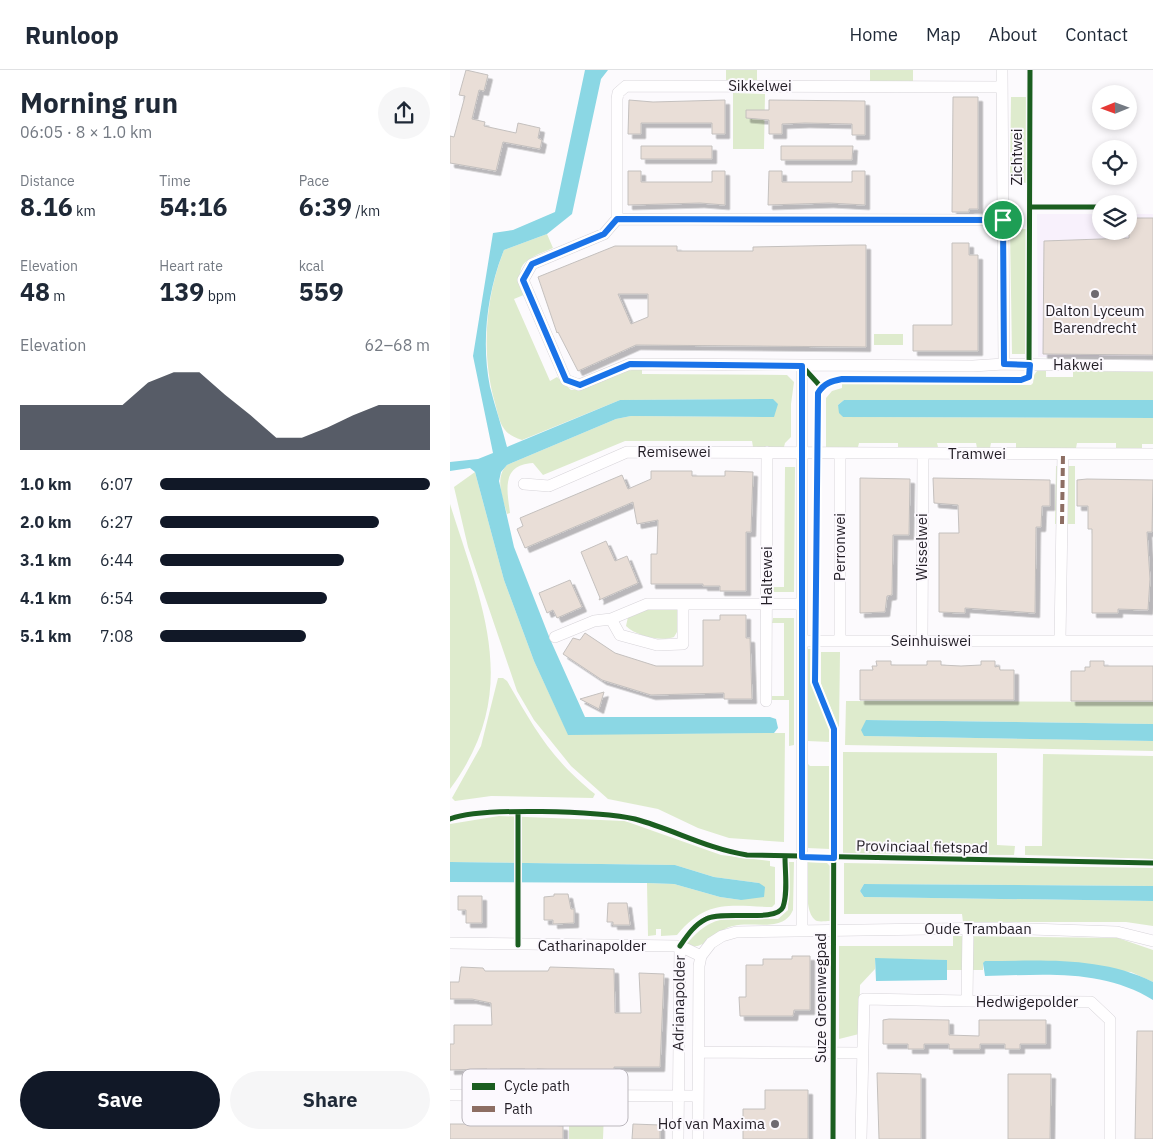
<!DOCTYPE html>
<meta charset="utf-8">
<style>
:root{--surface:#fff;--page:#f6f6f7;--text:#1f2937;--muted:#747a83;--line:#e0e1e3;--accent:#111827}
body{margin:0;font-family:"IBM Plex Sans",sans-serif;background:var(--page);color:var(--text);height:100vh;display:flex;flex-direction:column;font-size:19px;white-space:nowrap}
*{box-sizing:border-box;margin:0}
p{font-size:16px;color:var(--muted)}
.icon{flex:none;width:28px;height:28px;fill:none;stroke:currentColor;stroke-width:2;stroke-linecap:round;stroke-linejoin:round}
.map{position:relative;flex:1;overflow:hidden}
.drawer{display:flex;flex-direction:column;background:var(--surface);width:450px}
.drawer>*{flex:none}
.needle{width:32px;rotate:269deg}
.controls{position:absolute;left:642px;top:15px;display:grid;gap:10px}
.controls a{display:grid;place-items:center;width:45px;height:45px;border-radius:50%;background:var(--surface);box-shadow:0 2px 8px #0003;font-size:25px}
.pin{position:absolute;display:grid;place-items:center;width:42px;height:42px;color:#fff;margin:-21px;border:2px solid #fff;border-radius:50%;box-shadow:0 1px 5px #0007}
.round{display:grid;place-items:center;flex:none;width:52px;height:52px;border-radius:26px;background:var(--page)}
.head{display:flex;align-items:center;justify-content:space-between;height:85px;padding:0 20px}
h1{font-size:28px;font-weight:700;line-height:38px}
.figures{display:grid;grid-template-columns:repeat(3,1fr);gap:8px;height:85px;padding:5px 20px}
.figures div{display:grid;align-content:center}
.figures b{font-size:25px;font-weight:700}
.figures small{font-size:14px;font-weight:400}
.figures p{font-size:14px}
.chart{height:140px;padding:10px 20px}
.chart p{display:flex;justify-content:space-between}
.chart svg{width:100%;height:90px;margin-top:5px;fill:var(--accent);opacity:.7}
.primary-button{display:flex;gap:10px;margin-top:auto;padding:10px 20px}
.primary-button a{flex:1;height:58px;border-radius:30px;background:var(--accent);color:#fff;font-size:20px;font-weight:700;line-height:58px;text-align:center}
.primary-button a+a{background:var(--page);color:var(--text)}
ul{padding:0 20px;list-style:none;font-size:16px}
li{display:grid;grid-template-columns:80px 60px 1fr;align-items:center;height:38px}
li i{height:12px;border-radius:6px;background:var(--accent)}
header{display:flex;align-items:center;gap:30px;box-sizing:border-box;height:70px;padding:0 25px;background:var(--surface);border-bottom:1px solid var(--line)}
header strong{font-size:24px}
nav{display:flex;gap:28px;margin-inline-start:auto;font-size:18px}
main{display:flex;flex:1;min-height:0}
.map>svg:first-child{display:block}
.built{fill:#f8f1fc}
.green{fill:#deebcd}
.water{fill:#8bd7e4}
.building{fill:#e9ded7;stroke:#c4c0be;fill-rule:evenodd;filter:url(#shadow)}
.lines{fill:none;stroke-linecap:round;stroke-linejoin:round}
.street-casing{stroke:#d7d4d9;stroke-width:12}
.street{stroke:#fffeff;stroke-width:11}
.quiet{stroke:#8d6e63;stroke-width:4;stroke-dasharray:8 4;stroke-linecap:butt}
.cycleway-casing{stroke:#fcf9fe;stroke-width:8}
.cycleway{stroke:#1b5e20;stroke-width:5}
.route-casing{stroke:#fff;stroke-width:10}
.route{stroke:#1a73e8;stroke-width:6}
.poi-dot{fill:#6e6a71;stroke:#fcf9fe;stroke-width:2}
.labels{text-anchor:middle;stroke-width:4;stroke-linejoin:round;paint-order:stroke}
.street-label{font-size:15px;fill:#221d25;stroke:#fcf9fe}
.poi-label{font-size:15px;fill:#221d25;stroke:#fcf9fe}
.key{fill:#fcf9fe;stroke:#bbb7bd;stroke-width:1}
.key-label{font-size:14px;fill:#221d25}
</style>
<header>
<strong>Runloop</strong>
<nav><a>Home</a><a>Map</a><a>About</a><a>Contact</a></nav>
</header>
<main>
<section class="drawer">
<div class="head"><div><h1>Morning run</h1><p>06:05 · 8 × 1.0 km</p></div><a class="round"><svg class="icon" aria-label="share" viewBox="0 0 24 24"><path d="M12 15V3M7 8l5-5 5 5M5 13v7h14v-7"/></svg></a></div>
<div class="figures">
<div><p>Distance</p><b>8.16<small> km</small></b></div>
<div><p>Time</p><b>54:16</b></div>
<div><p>Pace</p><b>6:39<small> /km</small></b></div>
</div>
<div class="figures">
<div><p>Elevation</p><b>48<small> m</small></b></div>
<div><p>Heart rate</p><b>139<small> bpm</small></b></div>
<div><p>kcal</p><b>559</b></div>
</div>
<div class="chart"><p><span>Elevation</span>62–68 m</p>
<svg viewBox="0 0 160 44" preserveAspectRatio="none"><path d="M0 44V22L10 22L20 22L30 22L40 22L50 11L60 6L70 6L80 17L90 27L100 38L110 38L120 33L130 27L140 22L150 22L160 22V44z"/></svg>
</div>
<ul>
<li><b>1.0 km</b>6:07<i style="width:100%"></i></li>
<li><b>2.0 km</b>6:27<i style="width:81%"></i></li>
<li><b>3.1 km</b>6:44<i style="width:68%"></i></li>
<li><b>4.1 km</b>6:54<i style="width:62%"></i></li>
<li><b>5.1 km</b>7:08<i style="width:54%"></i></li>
</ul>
<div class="primary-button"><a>Save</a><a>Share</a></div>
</section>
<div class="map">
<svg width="703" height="1069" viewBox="0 0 703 1069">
<defs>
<filter id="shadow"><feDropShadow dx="4.5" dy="4.5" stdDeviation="0" flood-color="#0004"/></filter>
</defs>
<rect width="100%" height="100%" fill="#fcfafd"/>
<path class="built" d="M587,144H651V161H679V144H703V286L588,287Z"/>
<path class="green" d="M276,0H307V10H276Z
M420,0H463V11H420Z
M283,23L315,24L314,79H283Z
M561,27H577V113L560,111Z
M560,159H577L576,284H562Z
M97,164L103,178C77,189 61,193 76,224L64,229L100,311L107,307L121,320C146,318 167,299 192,299V304L337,305L344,312L341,334V367L335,373L334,377H303L302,371H175L93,405L83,393C51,395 57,420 60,443L57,444C53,428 44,408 57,395L166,349L181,346L324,347L323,329L170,330L72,370C51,364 50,352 45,333C31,284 35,228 54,180Z
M424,264H453V275H424Z
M587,301H596V307H623V301L703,302V330H394L388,335L393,347L703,348V374H692V378H666V373H627L626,378H566V373H541L540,378H527L526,373H487L488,377L448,378V373H409L408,377H376V328L382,321L392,318V314L581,315L583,313L584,305Z
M606,396H625V454H605Z
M335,397H345L344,522H322V517H334Z
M25,402L54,510L84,591L118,664L335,663L334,772L279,768L248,758L208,739L158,729L121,696L84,650L67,621L18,477L4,417Z
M0,434C32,536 73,621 0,719Z
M192,540H227V562L224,567C211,572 186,566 176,556L178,547Z
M323,548H344V675L339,676V630H322V626H334V553H322Z
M357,579H362V616L380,659V672L357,671Z
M371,582H390L389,658L371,614Z
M48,608H53L57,611C85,659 100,688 145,724L143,728L41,726L5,731L2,728L31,676Z
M396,631L703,632V654L416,650L415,666L703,671V681L395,675Z
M393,682L547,683V775L565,776L564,785L393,784Z
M593,684L703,686V789L575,785V776H592Z
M357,693L360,696H380V779L357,778Z
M49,746L175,751L271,785L320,791V796L325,797V834L322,837C279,836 257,829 227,865L211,866V859H206V865L198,866L197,813L224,814L270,827L291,830L309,813L264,807L225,795L0,792V754Z
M339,792H344L343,840C333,863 304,851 283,856C264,860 255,882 236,875C264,839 287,849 328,849L338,840Z
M358,792L377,793L380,796V851C376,851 371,852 367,851C353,845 358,806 358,792Z
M394,793L703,798V816L414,814L410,821L414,827L703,831V856L676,852H513L512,844H394Z
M503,866L668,868L703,880V912L681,902L533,893V900H497V890L425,889V899L410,915L409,964L389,969V876H503Z
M119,1041L154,1042L153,1069H119Z"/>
<path class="water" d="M135,0H158L151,9L122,144L97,164L54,180C37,222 31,273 40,317C45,337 52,357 57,377L170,330L323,329L328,334L324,347L181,346L166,349L57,395L51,402L49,411L64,477L100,569L135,647H320L326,649L328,658L324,663L118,665L84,591L54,510L25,402L20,398L0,401V392L28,389L43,383L23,286L43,163L63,160L105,142Z
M394,330H703V348L393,347L389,343L388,335Z
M416,650L703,654V671L414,666L411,660Z
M0,792L225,795L264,807L309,813L315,817L314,827L291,830L270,827L224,814L197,813L0,812Z
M414,814L703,816V831L414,827L410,821Z
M425,888L497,890V910L426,911Z
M535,891C592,891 650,886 703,912V930C652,898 593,905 535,906L533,893Z"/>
<path class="building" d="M16,0L38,5L34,21L29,20L22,49L35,52L34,56L66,63L68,53L90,58L88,68L92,70L90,79L53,72L46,101L0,93V66L4,67L15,26L9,25Z
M503,27H528V139H519V142H502Z
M179,30L203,32L275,30V64H262V53H191V64H178Z
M319,30L415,31V65H402V54L355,53L332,54V64H319V50L296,48V40H319Z
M191,76H262V89H191Z
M331,76H403L402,90H331Z
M178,101H191V112H262V101H275V135L250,133L178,135Z
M319,101H332V112H402V101H415V135L379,133L318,135Z
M679,148H703V285L593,284L594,171L679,168Z
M502,173H519V185H528V281H463V255H502Z
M403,175H416V277L186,275L128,301L108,262L107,263L88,207L165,176H227V181H303V177ZM168,224H198V247L181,254Z
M201,401H242V406H275V401L303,402L301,462H296V521H270V516H253V514H201V484H207L208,450L187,454L183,432L75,478L67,459L73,456L70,448L172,405L178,419L201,409Z
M410,408L460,409L459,465H443L442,525L437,526L435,542L410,543Z
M483,408L600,410V436H592L591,457H586L585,543L515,538V543L489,542V463H509L508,435L484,433Z
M637,409L703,410L702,462H697L700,509L698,540L668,539V543H642V459H638V436H627V410Z
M156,471L165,491L177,486L188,513L149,530L150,528L131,482Z
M120,510L132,537L107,548L103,540L97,543L89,523Z
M270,545H296V568H300L302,629H274V623L201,625L152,610L113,584L123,568L130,570L135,563L165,583L206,596H253V550H270Z
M426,591H441V595H477V591H491V595L511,596L531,595V591H545V597L549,596L550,600H564V630H410V600H423L422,596H427Z
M640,591H654V596H703V631H621V601H635V597H640Z
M154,622L149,639L130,629Z
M104,824H118L121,839H124V853L103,854V850H94V827L104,826Z
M8,826H32V853H16V840H8Z
M158,833H177L180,855H163V852H157Z
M342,886H360V940H344L343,946H290L289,927H296V895H313V889H342Z
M11,897L33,898L35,901H98L100,897L164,899L165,943H191L189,903L214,904L210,997H164V1001L150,1002L87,999V1018H75V999H50V1018H38L37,999L0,1000V974H4V955H42L41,933L22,929H0V912H9Z
M439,949L499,950V965L529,966V950H596V974H570V979H555V974H530V979H499V974H474V979H458V974H433V950Z
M687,961H703V1069H685Z
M427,1003L471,1004V1069H429Z
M558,1004H601L600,1069H558Z
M315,1020H358V1069H293V1039H315Z
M38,1033H50V1054H76L75,1033H87V1054L113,1056V1069H0V1054H38Z
M183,1054L210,1055V1069H182Z"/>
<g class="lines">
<defs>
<path id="street" d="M552,0L554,294
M167,149V29L168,23L176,16L552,17
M553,150L167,149L154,164L82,194L73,210L116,310L129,315L180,294L523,296L554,294L703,296
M390,383V571
M74,414L99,416L177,382L703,384
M233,534V574L207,575L170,565L161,549L197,534H352
M105,567L144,551L161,549
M610,570L613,384
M352,571H703
M472,571L473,384
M316,631L317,382
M352,859V296
M0,873L230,876L251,886
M517,931L641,932L660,950V1069
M249,982L413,983
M0,1025L248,1026
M228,1069L230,876
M248,1069L249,896L251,886L261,873L272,866L286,862L548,858L667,862L703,871
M411,1069L414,929L517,931L518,858"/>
</defs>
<use href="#street" class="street-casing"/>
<use href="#street" class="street"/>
<path class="quiet" d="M612,454L613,384"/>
<defs>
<path id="cycleway" d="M580,137H651
M352,296L371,317L380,311L392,309L571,310L579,307L580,0
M371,317L368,323L367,336L365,612L384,659L383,1069
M0,749C30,737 153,741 185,749C225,760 255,778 297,785L703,793
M68,875V742
M230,876C237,866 244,855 256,849C273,840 326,853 333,837C338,823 335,802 335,787"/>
</defs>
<use href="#cycleway" class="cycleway-casing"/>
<use href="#cycleway" class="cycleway"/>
</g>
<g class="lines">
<defs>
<path id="route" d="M167,149L553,150L554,294L580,295L579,307L571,310L392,309C382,311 374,313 368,323L365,612L384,659V788L352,787V296L180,294L130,315L116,310L73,210L82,194L154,164Z"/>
</defs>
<use href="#route" class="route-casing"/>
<use href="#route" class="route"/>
</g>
<g class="poi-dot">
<circle cx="645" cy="224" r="5"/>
<circle cx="325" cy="1054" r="5"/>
</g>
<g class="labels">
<g class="street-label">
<text x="310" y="21">Sikkelwei</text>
<text transform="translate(567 87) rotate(-90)" y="5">Zichtwei</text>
<text x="628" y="300">Hakwei</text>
<text x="224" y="387">Remisewei</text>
<text x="527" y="389">Tramwei</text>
<text transform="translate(390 477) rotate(-90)" y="5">Perronwei</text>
<text transform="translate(472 477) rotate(-90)" y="5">Wisselwei</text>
<text transform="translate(317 506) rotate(-90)" y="5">Haltewei</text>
<text x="481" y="576">Seinhuiswei</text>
<text transform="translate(472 777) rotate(1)" y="5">Provinciaal fietspad</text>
<text x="528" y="864">Oude Trambaan</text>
<text x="142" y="881">Catharinapolder</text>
<text transform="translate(371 928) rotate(-90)" y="5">Suze Groenwegpad</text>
<text x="577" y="937">Hedwigepolder</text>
<text transform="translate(229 933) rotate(-89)" y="5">Adrianapolder</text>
</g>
<g class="poi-label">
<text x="645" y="246">Dalton Lyceum<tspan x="645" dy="17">Barendrecht</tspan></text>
<text x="315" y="1059" text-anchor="end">Hof van Maxima</text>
</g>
</g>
<rect x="12" y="999" width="166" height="57" rx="8" class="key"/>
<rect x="22" y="1013" width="23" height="7" fill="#1b5e20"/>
<rect x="22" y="1036" width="23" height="6" fill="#8d6e63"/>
<g class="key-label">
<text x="54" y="1021">Cycle path</text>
<text x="54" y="1044">Path</text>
</g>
</svg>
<div class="controls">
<a><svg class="needle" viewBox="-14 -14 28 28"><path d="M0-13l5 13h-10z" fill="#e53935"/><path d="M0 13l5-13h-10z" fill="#747a83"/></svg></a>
<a><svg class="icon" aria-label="locate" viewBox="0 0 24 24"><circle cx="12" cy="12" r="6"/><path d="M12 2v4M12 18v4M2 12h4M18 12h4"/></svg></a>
<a><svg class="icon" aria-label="layers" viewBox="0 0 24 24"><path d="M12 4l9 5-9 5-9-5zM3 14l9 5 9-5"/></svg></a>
</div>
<div class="pin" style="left:553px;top:150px;background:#1e9e55"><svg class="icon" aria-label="arrive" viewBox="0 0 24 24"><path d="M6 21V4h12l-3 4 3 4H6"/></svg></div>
</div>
</main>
